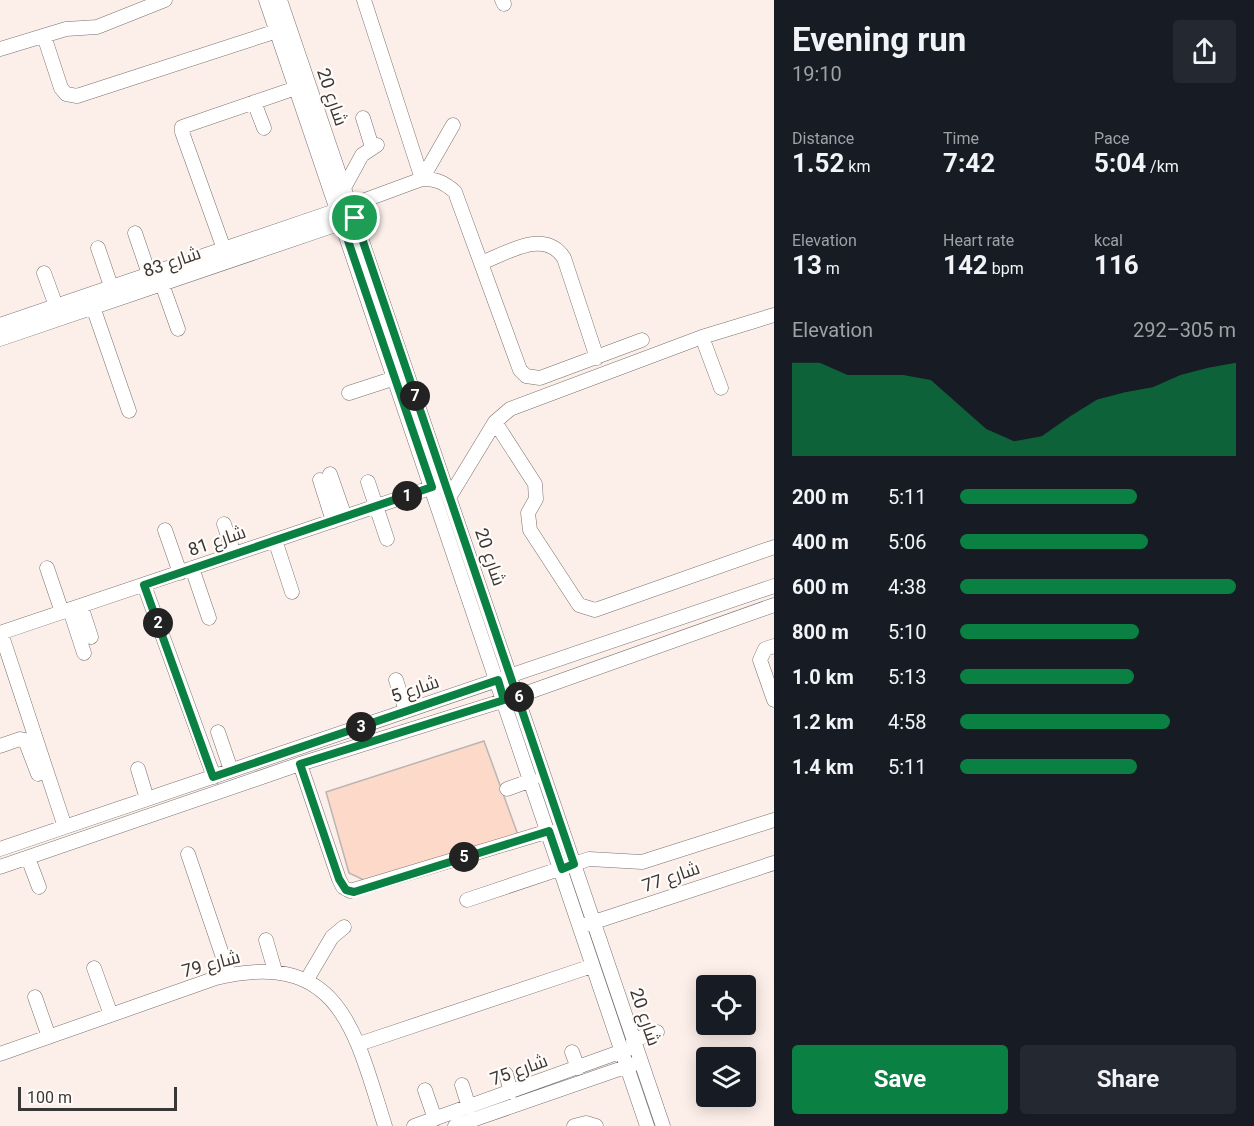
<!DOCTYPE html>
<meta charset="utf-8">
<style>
:root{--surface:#171b24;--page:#242831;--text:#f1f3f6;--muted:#9ea1a6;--accent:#0b8043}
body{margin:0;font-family:Roboto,Cairo,sans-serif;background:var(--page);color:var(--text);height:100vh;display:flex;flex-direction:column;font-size:22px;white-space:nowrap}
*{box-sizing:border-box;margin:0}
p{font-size:20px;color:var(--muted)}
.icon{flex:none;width:33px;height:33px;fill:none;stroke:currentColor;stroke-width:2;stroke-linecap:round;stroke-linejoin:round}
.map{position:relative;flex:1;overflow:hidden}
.drawer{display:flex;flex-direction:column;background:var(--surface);width:480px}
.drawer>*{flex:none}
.fabs{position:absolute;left:696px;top:975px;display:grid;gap:12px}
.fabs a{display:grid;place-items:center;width:60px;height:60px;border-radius:6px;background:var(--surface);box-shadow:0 3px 15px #0003;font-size:30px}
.scale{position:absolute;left:18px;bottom:15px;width:159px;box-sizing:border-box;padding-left:6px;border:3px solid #393736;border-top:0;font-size:16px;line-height:21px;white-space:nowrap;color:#393736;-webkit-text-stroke:4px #fffbf9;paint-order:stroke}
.pin{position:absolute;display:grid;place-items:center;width:51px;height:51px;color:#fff;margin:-26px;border:3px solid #fff;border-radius:50%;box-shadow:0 2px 6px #0007}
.km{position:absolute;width:30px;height:30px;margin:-15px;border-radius:50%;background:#222;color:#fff;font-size:16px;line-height:30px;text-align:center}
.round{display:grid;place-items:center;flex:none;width:63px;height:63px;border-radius:6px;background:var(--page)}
.overview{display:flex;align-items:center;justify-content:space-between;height:102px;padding:0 18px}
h1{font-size:33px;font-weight:700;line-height:45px}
.stats{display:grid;grid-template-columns:repeat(3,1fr);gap:9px;height:102px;padding:6px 18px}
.stats div{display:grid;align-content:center}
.stats b{font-size:26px;font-weight:700}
.stats small{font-size:16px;font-weight:400}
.stats p{font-size:16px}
.chart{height:168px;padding:12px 18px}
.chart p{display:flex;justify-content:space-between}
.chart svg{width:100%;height:108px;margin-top:6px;fill:var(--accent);opacity:.7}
.button{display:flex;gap:12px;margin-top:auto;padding:12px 18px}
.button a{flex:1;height:69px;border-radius:6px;background:var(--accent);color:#fff;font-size:24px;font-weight:700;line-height:69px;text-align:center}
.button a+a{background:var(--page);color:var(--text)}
ul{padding:0 18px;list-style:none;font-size:20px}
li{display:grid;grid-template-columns:96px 72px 1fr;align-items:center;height:45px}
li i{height:15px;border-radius:8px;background:var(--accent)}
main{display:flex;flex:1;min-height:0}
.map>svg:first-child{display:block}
.built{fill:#fceee8;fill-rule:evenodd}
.building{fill:#fcd9c8;stroke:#bab5b2;stroke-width:1.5}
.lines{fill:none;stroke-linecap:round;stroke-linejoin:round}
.minor-casing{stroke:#777270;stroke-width:15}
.minor{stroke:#fff;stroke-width:14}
.route-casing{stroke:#fff;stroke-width:12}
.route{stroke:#0b8043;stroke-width:8}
.labels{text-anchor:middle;stroke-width:4.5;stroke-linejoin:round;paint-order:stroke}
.street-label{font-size:18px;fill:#393736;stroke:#fffbf9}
</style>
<main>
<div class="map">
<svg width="774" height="1126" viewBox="0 0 774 1126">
<rect width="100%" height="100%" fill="#fffbf9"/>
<path class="built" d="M0,0H774V1126H0ZM706,986H746V1024H706ZM706,1058H746V1096H706Z"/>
<path class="building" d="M484,741L518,835L370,883L349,873L326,792Z"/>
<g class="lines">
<defs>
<path id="minor" d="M266,0L647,1126
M280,0L663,1126
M364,0L422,179
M502,0L504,4
M44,36L61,88L66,94L77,96L277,31
M0,49L66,29L97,27L165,0
M254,102L264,128
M363,118L372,147
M422,179L453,125
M344,188L362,155L377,145
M135,233L149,274
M98,248L114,295
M224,249L182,132V127L296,88
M481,263C507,253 545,228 564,258L597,358
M44,273L56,306
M162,284L178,329
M93,307L129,411
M0,325L338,210L422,179C436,179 444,182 455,192L520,370L526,376L540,378L642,340
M702,337L721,388
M0,339L350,220
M349,393L395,378
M495,422L535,484L536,499L528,513L530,530L579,605L595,610L774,547
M330,474L345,517
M320,480L333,521
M368,482L387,539
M450,496L495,422L510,409L702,337L774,315
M224,524L234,554
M165,530L180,573
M275,540L292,592
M47,568L62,612
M192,568L209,618
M144,585L214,777
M81,606L91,637
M70,610L84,653
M0,633L439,485
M1,633L65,827
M774,646L765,649L760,660L774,700
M396,680L406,711
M218,732L231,770
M0,746L20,739L25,740L38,774
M300,764L339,879L343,887L350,891L549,831
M138,769L147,799
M507,789L532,780
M0,849L774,586
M188,854L229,975
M28,858L39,887
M0,867L300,764L518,696L774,605
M467,900L589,859L642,862L774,820
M585,925L774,863
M266,940L275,971
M94,968L111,1015
M306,981L332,937L344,927
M35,997L49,1037
M633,1040L657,1032
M359,1044L592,966
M572,1052L578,1068
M0,1054L216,978C340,948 355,1031 385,1126
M506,1074L511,1092
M462,1085L469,1107
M425,1090L435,1119
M414,1126L628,1049
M455,1126L634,1064
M574,1126L586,1123L596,1126"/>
</defs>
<use href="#minor" class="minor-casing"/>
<use href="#minor" class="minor"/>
</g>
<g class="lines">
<defs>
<path id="route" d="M355,218L574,864L562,869L549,831L354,892L346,890L339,879L300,764L504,700L498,680L213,777L144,585L432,487L342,223Z"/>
</defs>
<use href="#route" class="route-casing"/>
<use href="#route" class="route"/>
</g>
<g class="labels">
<g class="street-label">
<text transform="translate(332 97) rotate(71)" y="6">شارع 20</text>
<text transform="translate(172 262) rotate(-19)" y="6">شارع 83</text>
<text transform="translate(217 541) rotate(-19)" y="6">شارع 81</text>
<text transform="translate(490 557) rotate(71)" y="6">شارع 20</text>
<text transform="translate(415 689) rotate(-19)" y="6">شارع 5</text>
<text transform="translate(671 877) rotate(-19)" y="6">شارع 77</text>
<text transform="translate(211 964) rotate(-15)" y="6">شارع 79</text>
<text transform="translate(645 1017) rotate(71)" y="6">شارع 20</text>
<text transform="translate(519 1070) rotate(-20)" y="6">شارع 75</text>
</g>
</g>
</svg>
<div class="fabs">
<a><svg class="icon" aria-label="locate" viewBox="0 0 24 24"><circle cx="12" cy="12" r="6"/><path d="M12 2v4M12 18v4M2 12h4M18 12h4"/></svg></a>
<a><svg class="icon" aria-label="layers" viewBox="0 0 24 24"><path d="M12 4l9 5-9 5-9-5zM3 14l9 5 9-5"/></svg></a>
</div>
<div class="scale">100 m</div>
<div class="pin" style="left:355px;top:218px;background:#1e9e55"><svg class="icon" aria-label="arrive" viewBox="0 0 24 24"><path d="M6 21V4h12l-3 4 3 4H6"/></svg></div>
<b class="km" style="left:407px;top:496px">1</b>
<b class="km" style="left:158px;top:623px">2</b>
<b class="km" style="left:361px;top:727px">3</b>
<b class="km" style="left:464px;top:857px">5</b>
<b class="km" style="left:519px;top:697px">6</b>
<b class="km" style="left:415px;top:396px">7</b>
</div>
<section class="drawer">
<div class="overview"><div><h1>Evening run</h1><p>19:10</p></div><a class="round"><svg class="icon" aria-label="share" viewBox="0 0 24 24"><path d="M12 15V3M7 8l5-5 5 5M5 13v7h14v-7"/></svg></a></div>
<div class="stats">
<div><p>Distance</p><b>1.52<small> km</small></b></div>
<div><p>Time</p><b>7:42</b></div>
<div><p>Pace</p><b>5:04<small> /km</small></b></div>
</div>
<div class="stats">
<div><p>Elevation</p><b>13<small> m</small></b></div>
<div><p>Heart rate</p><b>142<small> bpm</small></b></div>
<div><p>kcal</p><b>116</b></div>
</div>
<div class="chart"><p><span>Elevation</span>292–305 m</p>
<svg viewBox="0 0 160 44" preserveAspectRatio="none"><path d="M0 44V6L10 6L20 11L30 11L40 11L50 13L60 23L70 33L80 38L90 36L100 28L110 21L120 18L130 16L140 11L150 8L160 6V44z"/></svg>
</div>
<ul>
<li><b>200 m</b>5:11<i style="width:64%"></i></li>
<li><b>400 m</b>5:06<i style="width:68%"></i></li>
<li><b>600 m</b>4:38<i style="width:100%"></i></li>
<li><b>800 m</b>5:10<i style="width:65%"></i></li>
<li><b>1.0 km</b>5:13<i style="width:63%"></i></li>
<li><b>1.2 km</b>4:58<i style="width:76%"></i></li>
<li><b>1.4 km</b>5:11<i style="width:64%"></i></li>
</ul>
<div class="button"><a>Save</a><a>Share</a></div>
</section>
</main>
